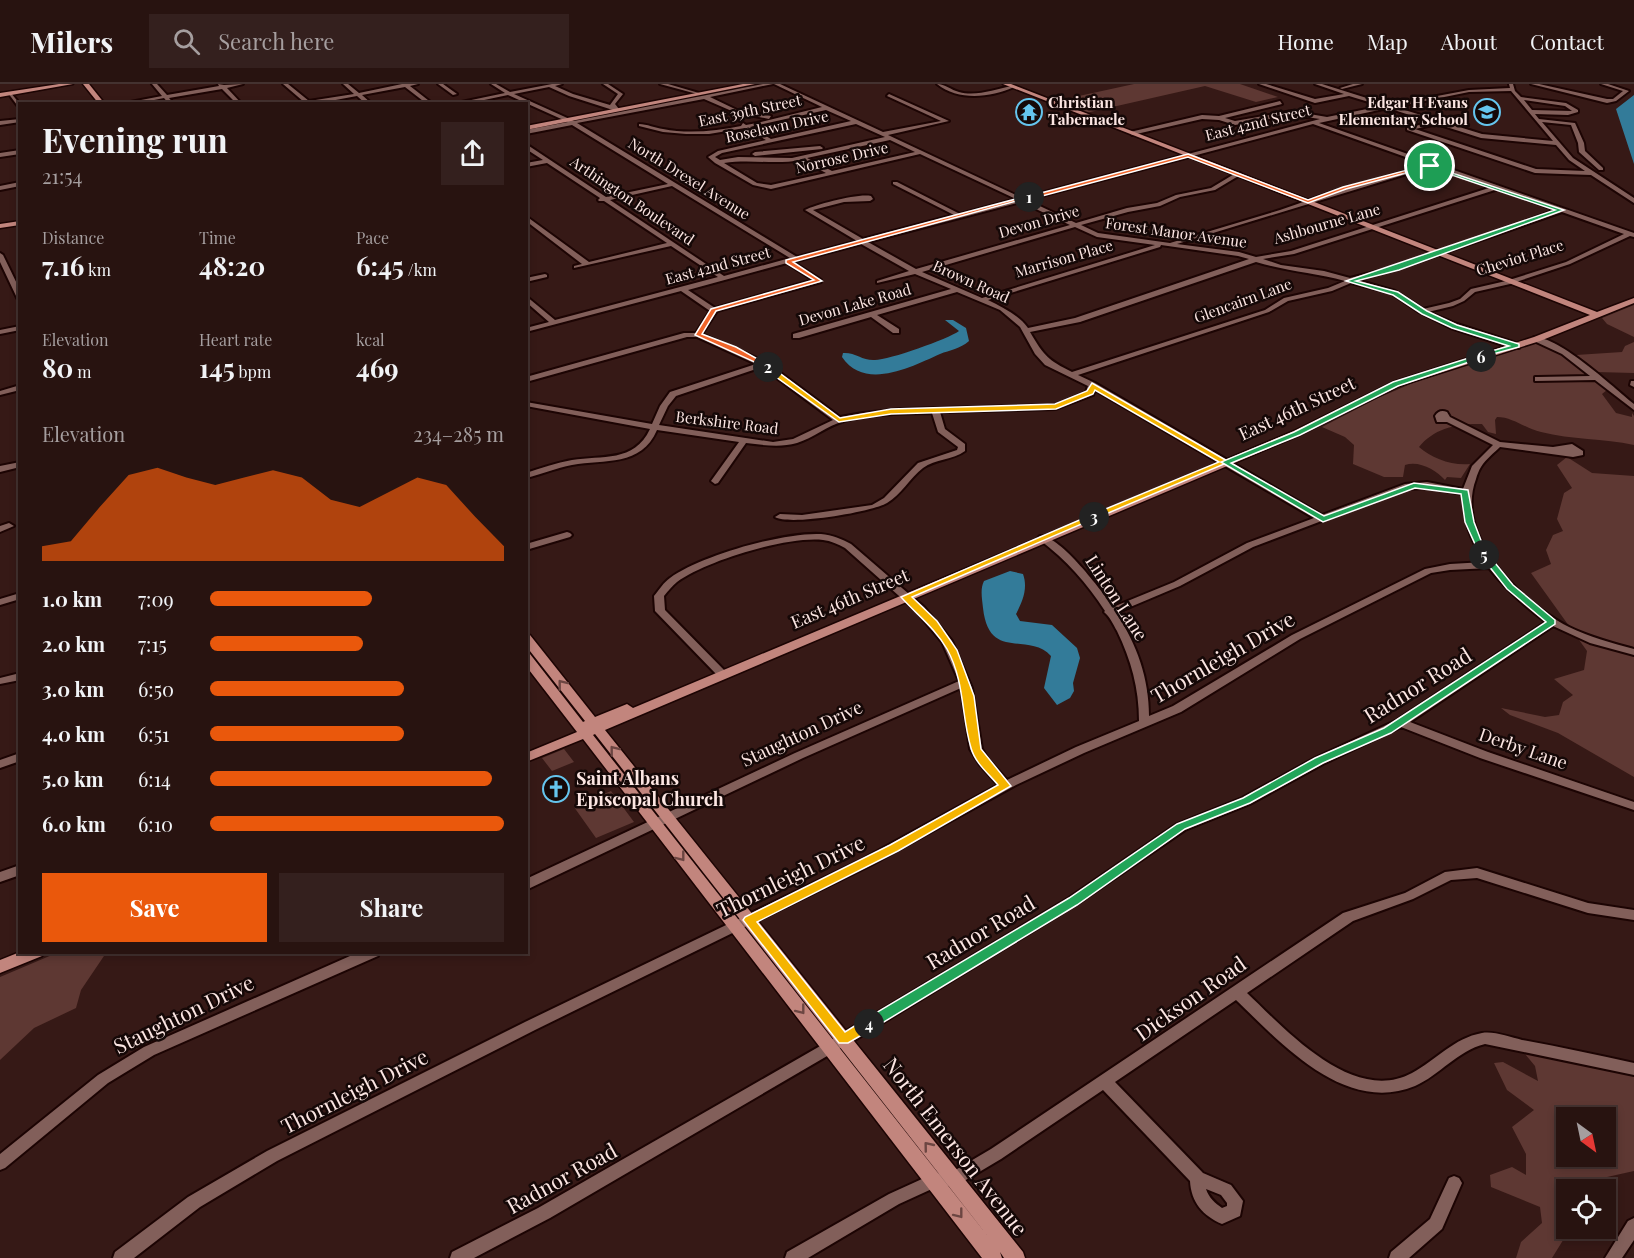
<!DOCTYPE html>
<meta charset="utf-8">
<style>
:root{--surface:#281310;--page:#34201e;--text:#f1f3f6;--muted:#a59e9f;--line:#443230;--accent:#ea580c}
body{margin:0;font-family:"Playfair Display",serif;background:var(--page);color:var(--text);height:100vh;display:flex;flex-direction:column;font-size:22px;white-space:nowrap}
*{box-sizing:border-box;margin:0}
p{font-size:20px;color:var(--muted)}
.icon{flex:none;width:33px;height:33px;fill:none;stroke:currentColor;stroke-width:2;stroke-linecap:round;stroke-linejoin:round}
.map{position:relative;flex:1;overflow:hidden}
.sheet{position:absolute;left:18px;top:18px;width:510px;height:852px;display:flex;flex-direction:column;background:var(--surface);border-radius:0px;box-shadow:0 3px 9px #0003,0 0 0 2px var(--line)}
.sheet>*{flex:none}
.needle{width:39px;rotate:147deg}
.fabs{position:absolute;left:1556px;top:1023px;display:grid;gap:12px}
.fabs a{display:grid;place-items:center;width:60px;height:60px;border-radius:0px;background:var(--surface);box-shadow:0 3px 9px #0003,0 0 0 2px var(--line);font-size:30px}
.pin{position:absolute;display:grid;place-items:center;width:51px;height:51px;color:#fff;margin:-26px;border:3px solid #fff;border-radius:50%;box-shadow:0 2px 6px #0007}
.km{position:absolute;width:30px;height:30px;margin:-15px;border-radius:50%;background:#222;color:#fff;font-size:16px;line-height:30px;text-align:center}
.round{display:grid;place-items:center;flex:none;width:63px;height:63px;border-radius:0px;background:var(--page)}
.head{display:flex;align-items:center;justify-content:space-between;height:102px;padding:0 24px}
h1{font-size:33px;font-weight:700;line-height:45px}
.metrics{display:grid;grid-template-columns:repeat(3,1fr);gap:9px;height:102px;padding:6px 24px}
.metrics div{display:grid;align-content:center}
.metrics b{font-size:26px;font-weight:700}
.metrics small{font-size:16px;font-weight:400}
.metrics p{font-size:16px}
.chart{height:168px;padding:12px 24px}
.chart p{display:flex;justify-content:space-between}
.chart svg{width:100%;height:108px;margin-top:6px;fill:var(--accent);opacity:.7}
.button{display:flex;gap:12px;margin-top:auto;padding:12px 24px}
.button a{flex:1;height:69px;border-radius:0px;background:var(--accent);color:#fff;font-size:24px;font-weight:700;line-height:69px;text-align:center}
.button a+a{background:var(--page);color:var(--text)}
ul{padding:0 24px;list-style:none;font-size:20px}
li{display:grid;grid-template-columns:96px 72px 1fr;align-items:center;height:45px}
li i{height:15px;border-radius:8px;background:var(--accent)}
header{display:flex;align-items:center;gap:36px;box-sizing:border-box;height:84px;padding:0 30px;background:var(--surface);border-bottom:2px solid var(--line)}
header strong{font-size:28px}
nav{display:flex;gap:33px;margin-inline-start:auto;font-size:21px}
.search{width:420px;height:54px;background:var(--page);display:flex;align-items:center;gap:15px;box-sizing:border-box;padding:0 21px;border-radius:0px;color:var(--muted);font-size:22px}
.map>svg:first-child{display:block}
.green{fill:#5e3833;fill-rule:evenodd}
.water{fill:#337b99}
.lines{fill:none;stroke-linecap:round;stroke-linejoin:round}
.minor-casing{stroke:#1c0403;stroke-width:4}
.major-casing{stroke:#1c0403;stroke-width:3}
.minor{fill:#825f5a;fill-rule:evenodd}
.major{fill:#c2857d;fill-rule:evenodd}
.oneway{stroke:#6c4642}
.split-1{fill:#f0652b;stroke:#fff;stroke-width:1.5}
.split-2{fill:#f0652b;stroke:#fff;stroke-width:1.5}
.split-3{fill:#f5b400;stroke:#fff;stroke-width:1.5}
.split-4{fill:#f5b400;stroke:#fff;stroke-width:1.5}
.split-5{fill:#22a559;stroke:#fff;stroke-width:1.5}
.split-6{fill:#22a559;stroke:#fff;stroke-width:1.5}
.split-7{fill:#22a559;stroke:#fff;stroke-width:1.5}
.labels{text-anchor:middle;stroke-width:5;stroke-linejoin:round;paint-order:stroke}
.far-poi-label{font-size:15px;font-weight:bold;fill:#fce6e3;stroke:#150807;text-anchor:start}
.far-street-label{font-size:15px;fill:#fce6e3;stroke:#150807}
.street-label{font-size:18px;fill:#fce6e3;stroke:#150807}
.poi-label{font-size:18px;font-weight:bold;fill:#fce6e3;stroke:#150807;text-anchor:start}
.near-street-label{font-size:21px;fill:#fce6e3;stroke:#150807}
</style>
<header>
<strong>Milers</strong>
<div class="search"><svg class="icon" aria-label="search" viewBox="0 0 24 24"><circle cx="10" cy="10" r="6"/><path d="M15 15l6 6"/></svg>Search here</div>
<nav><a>Home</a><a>Map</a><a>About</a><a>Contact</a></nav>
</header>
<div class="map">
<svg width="1634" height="1174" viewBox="0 0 1634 1174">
<rect width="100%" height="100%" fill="#361916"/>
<path class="green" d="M1134,0H1240L1278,13L1256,18L1205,2L1086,29L1056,17Z
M1634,221V253L1607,240L1602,234Z
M1634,258V289L1596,288L1576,271L1622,268L1625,262Z
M1536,259L1566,271L1607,306L1602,310L1616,329L1632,333V329L1634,332V361C1603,354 1572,356 1541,348C1526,345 1513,333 1497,333L1495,336L1496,350L1488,348L1482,340C1458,339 1434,344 1419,363C1431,374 1452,382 1470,380L1461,394L1447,393L1445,396C1436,386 1419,376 1405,381L1403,393H1384L1353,380L1354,361L1345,353L1322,343L1378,314L1436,289Z
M1567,373L1592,389L1634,392V693L1558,649L1510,631L1501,624L1545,633L1559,631L1563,618L1573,611L1554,595L1584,586L1587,567L1531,489L1551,480L1546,466L1553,451L1563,447L1557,435L1564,409L1572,404L1557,381Z
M564,665L574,678L552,687L542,674Z
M611,707L634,738L596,754L574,723Z
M59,868L106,869L81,906L76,924L34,944L0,976V893Z
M1521,965L1634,989V1087L1598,1095L1592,1105L1566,1106V1144L1570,1145L1552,1174H1516L1521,1158L1542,1139L1540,1123L1491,1103L1490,1091L1512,1083L1526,1091V1070L1512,1043L1534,1026L1507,1006L1494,979L1503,978L1538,997L1535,982ZM1566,1034H1605V1072H1566Z"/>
<path class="water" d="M1634,11V80L1616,25Z
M945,236H953L966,244L969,257C960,265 950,266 940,270C911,283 865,307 842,273L843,269C855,268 863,277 875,276C889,276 948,255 959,247Z
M1010,487L1023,490C1028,504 1023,517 1016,530L1020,537L1052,541L1077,564L1080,574L1073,599L1074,607L1070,614L1057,621L1044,604L1051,572C1028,547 989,578 983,524C982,514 980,505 984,497Z"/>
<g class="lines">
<defs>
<path id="minor" d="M152,0H157L167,11L219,2L218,0L224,1L243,0L227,4L242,20H237L222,5L169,14L174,20H169L164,14L134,20H120L162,12Z
M283,0H288L309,17L354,10L343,0H348L359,9L402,0H418L410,2L433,20H427L405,3L362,11L372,20H366L357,12L314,20H301L304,18Z
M438,0H443L457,10L453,11Z
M491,0H496L510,8L552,0H562L555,2L573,10L610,21L618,10L603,0H608L623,10L615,20L619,25L616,27L569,12L549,3L514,10L574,37L763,0H773L710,13L737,26L771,32L769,35L734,28L704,15L577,39L797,173L857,157L805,126C817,120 859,109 871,112L873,115L870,117L844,118L813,126L863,155L954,131L893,100V98H897L960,130L1016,115L920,70L771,105L753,101L715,79L708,73L718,67L766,56L745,44L709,50H686L663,48L639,42V40C647,40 655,44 663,45C688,50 716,47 741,42L743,39L746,41L757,39L822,23L774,0H780L883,48L941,37L887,12L889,10L949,37L888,51L1022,114L1320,35L1292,31L1235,41L1219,36L1202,35L1132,51L1130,48L1202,31L1219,32L1280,17L1282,20L1225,34L1235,37L1292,27L1327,33L1382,22L1349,12L1315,19L1259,0H1266L1315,15L1344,10L1315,0H1322L1389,21L1469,6L1510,4L1509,0H1513L1515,7L1521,13L1566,19L1578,26V28L1568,31L1535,30L1539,35L1575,39L1584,59L1585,67L1603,84V86H1599L1579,68L1578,59L1571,41L1542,38L1573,74L1634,114V119L1591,91L1535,89L1407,46V44L1431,38L1388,24L1319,39L1634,149V153L1630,152L1570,180L1510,200L1475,208L1464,217L1453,222L1428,228L1457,240L1519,260V264H1513L1451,244L1419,228L1391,209L1351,199L1332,207L1288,217L1269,228L1078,291L1095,299L1322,431L1405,400L1427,398L1463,405L1472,382L1493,361L1447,338H1437L1435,332C1438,327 1442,326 1447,328L1450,333L1500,358L1553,363L1572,360L1583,367V371L1573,373L1500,363C1494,369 1486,375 1481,383C1479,386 1477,391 1476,395C1454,453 1522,519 1569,543C1589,553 1612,559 1634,565V571L1590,559L1553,542L1410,638L1488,668L1634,718V726L1480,674L1401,643L1323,680L1250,720L1185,746L1077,820L858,954L550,1134L474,1174H450L452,1168L538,1124L848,946L1069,814L1177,740L1242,714L1315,674L1397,636L1546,538C1524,522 1506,505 1489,484L1450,486L1431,489L1300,555L1181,628L1084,669L1016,701L871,781L535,946L277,1077L200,1123L134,1174H113L115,1168L188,1113L267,1067L525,938L863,775L998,701L980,681L970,665L961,604L803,674L526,806V795L795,669L959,597L942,558L916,527L845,464C838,460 831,457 823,456C787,452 706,477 677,498C672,502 668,507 664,512L665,526L726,588L727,590L722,593L718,592L655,527L654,512C659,506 664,498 670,494C700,472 783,448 821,450C832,451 842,455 851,460L924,523L952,557L972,604L982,665L988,675L1007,696L1076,663L1139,637C1139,604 1131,576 1117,547C1113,540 1110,533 1104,528L1105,527C1087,499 1066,476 1040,456L1038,454L1040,452C1059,450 1102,507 1113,523L1174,498L1247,459L1314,434L1095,306L1093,311L1056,325L940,328L945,345L965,360V367C953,376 935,375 923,384C910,394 901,411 887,419C872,428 789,442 775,433L780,430L802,431L872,421L884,414L918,379L957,366L958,363L938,348L932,329C903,329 872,330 844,337C827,342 813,354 797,359C780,364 763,361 746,359L718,399L715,400L711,397L739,358L657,346C641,383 605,375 572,381C556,384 542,390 526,394V389C541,384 556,379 572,376C602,371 634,379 650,345L526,322V318L652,340L660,322L670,308L756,280L697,253H687L526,298V293L684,249H696L710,227L681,207L526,248V244L549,238L526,218V212L555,236L718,193L671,162L574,184V182L582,180L526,137V132L589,178L667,159L604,117H599L598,116L600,114L547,79L526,83V79L543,76L526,65V60L606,113L668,100L572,41L526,50V46L568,38L508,11L465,20H452L505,9ZM1511,7L1553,57L1482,50L1443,38L1459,34V32L1437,36L1395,23L1469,8ZM1524,16L1565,22L1572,27L1532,26ZM826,26L851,37L771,55L750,43ZM856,40L885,53L792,74L738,73L720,76L715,73L722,69ZM1313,40L1428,81L1335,107L1280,126L1170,159L1098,149L1081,141L1128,128L1160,122L1180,113L1215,106L1240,91V89H1236L1211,104L1176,111L1157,119L1127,124L1076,139L1027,116ZM1437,40L1481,54L1556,61L1569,76L1585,87L1536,85L1415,45ZM890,56L915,68L832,87L807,74ZM801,76L826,89L771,101L757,99L724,79C750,75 776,81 801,76ZM1433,82L1492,103L1291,167L1256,173L1239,168L1177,160ZM672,102L790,174L724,192L610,116ZM1498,105L1556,126L1394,183L1350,194L1324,187L1281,181L1263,175L1294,170ZM1021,118L1070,141L916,185L868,158ZM1562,128L1624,150L1566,178L1506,197L1471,205L1460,215L1449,219L1423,225L1395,207L1357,196L1398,185ZM1075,143L1097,153L1155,161L982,214L922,188ZM861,160L909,187L877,197V199L915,190L951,205L793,250V254H799L871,233L893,249H899V245L877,231L957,208L1000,226L1020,243L1035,270L1045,281L1088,302L1086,308L1055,321L901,325L863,329L840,333L766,278L702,250L717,227L821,198V196L793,178ZM1161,161L1238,172L1249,175L1075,234L1028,244C1019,231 1002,223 988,216L1160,163ZM1256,178C1285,187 1315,189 1345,197L1328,204L1284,214L1265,226L1072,288C1048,276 1044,272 1030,248L1080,238ZM787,179L813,196L715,224L688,206ZM762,283L833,336L793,355L773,358L659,341L668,322L676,312ZM1427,404L1463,410C1464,438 1470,455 1485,478L1450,480L1425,485L1292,551L1173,622L1149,632C1149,595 1137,560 1116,529L1180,502L1253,463L1406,405Z
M660,0H668L699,9L697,10Z
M937,0C945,0 951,6 959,8C976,13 995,5 1012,2L1014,3C990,14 958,17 937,0Z
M1353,0H1362L1342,5L1340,4Z
M1531,0H1539L1607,15H1613L1623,7L1601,0H1608L1629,7L1616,17L1607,19Z
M10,8L20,20V25L8,9Z
M20,35V38L0,41V37Z
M820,62L823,64L822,65L755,72L752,70L755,68Z
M20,66V70L0,73V69Z
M20,98V102L0,106V102Z
M0,169L3,171L20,206V216L17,214L0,178Z
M545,190L547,191V193L526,198V194Z
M20,242V246L0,250V246Z
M1534,253C1560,253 1613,303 1634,320V326L1595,296L1535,297V293H1538L1590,292L1562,270L1534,257Z
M1631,297H1634V303L1630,301Z
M17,302H20V306L0,311V307Z
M20,378V383L0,388V382Z
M9,439L14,442L0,448V442Z
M567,448L570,449L572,451L570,453L526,466V460Z
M20,509V515L0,521V515Z
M20,589V596L0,600V594Z
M20,669V677L0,684V676Z
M20,781V791L0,798V788Z
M1477,784L1588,819L1634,826V836L1588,829L1477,794L1451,796L1413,815L1353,837L1247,909C1285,945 1353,1021 1412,989C1436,976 1454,954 1482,949C1494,947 1510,953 1522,956C1560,963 1597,971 1634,979V991L1485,960C1457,967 1440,991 1415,1002C1345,1031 1281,959 1236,916L1115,998L1203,1089L1231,1101L1243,1117L1240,1132L1222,1140C1203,1132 1191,1118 1190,1097L1103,1006L1001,1075L959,1100L934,1104L899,1120L808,1174H785L787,1168L889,1110L933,1090L952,1088L991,1065L1343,829L1405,809L1445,788ZM1206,1105L1221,1111L1227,1119V1122L1222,1124C1215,1119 1209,1114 1206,1105Z
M359,868H379L378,872L154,971L108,999L5,1084L0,1086V1070L98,991L144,963Z
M1454,1092L1459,1094L1462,1099L1442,1145L1409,1174H1389L1391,1168L1430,1135L1449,1094Z
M1634,1134V1156L1622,1174H1605L1628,1137Z"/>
<path id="major" d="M59,0H73L0,13V9Z
M83,0H89L105,20H99Z
M743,0H755L526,46V42Z
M1003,0H1011L1597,228L1634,214V219L1540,257L1399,302L1300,351L605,646L1023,1168L1025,1174H1004L1000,1168L1002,1174H982L583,655L526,678V669L577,648L526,582V569L530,570L583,638L585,637L526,562V551H530L595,633L627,620L633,624L1294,347L1393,298L1534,253L1590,231ZM595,650L990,1155L593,651Z
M20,137V141L0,144V140Z
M20,868H44L42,872L0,889V876Z"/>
</defs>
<use href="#minor" class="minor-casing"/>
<use href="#major" class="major-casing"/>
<use href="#minor" class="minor"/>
<use href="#major" class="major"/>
</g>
<defs><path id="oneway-chevron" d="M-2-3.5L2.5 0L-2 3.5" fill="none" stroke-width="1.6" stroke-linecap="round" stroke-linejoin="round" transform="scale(1.5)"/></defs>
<g class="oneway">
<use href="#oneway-chevron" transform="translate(562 600) rotate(-128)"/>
<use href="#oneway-chevron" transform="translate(614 666) rotate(-128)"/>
<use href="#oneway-chevron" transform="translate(681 773) rotate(52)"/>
<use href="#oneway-chevron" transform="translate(801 926) rotate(52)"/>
<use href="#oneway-chevron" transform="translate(928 1062) rotate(-129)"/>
<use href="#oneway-chevron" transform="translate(959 1130) rotate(52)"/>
</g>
<path class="split-1" d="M1188,70L1308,116L1343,103L1430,80L1432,82L1346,105L1308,119L1188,73L1031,115L1026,113Z"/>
<path class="split-2" d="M1027,112L1031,113L793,178L822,197L716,227L702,250L736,263L770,282V285L695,251L711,225L814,196L786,179V176Z"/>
<path class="split-3" d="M765,282H770L840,334L891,325L1055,320L1087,307L1092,299L1229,378L1094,435L1091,431L1219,378L1095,306L1093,310L1056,325L891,330L839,338L765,285Z"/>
<path class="split-4" d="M1091,431L1098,433L912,513L937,537L957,566L974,612L981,665L1011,702L898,767L757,838L845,948L864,936H874V944L848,959H839L743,836L745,833L890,761L998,701C989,690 975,679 971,664C961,631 965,598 947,565C935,544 917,531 901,513Z"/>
<path class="split-5" d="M1481,469H1487L1513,501L1555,536V540L1391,649L1323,679L1250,719L1185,745L1077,821L874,944H864V936L1069,814L1177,740L1243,714L1315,674L1384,644L1546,538L1507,505L1481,472Z"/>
<path class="split-6" d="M1478,271L1484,273L1398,302L1300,351L1231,379L1324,432L1414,399L1468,406L1474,438L1487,472L1480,471L1465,438L1461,410L1415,404L1323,438L1221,378L1294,348L1393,298Z"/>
<path class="split-7" d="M1428,81L1564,126L1399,186L1356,197L1398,208L1427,227L1457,241L1519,260V263L1478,274V271L1509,262L1452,244L1422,230L1393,211L1346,197L1555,126L1428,83Z"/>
<defs>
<symbol id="temple-ring" viewBox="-11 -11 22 22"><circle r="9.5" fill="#150807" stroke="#65c5ee" stroke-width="1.5"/><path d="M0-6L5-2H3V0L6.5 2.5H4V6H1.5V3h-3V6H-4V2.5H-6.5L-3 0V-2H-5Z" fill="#65c5ee"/></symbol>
<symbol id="school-ring" viewBox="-11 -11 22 22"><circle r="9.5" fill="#150807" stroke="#65c5ee" stroke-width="1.5"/><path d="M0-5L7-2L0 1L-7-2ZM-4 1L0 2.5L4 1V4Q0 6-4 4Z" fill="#65c5ee"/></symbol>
<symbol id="church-ring" viewBox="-11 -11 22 22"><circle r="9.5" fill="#150807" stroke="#65c5ee" stroke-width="1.5"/><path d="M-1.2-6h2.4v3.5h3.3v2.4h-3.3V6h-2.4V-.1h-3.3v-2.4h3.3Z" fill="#65c5ee"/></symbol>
</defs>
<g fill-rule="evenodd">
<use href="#temple-ring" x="1014" y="13" width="30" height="30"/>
<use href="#school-ring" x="1472" y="13" width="30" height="30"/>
<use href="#church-ring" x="541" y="690" width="30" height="30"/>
</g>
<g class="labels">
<g class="far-poi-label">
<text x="1048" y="24">Christian<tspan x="1048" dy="17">Tabernacle</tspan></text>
<text x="1468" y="24" text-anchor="end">Edgar H Evans<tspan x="1468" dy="17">Elementary School</tspan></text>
</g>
<g class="far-street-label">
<text transform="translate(750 27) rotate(-12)" y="5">East 39th Street</text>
<text transform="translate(1258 39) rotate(-14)" y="5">East 42nd Street</text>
<text transform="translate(777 43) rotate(-12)" y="5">Roselawn Drive</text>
<text transform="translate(842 74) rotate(-13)" y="5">Norrose Drive</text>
<text transform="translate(689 95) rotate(32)" y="5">North Drexel Avenue</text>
<text transform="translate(632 117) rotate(34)" y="5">Arthington Boulevard</text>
<text transform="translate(1039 138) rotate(-16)" y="5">Devon Drive</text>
<text transform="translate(1327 140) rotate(-16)" y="5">Ashbourne Lane</text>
<text transform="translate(1176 149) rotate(8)" y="5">Forest Manor Avenue</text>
<text transform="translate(1520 174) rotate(-17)" y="5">Cheviot Place</text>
<text transform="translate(1064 175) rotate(-16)" y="5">Marrison Place</text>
<text transform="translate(718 182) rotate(-15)" y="5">East 42nd Street</text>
<text transform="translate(971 198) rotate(24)" y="5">Brown Road</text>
<text transform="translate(1243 217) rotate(-20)" y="5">Glencairn Lane</text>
<text transform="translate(855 221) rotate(-16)" y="5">Devon Lake Road</text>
<text transform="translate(727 339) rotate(7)" y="5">Berkshire Road</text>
</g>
<g class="street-label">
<text transform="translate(1297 325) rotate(-25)" y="6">East 46th Street</text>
<text transform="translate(1116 514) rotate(57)" y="6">Linton Lane</text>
<text transform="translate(850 515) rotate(-23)" y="6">East 46th Street</text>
<text transform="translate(802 650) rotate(-25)" y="6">Staughton Drive</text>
<text transform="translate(1523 665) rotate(19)" y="6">Derby Lane</text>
</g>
<g class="poi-label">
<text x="576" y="701">Saint Albans<tspan x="576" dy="21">Episcopal Church</tspan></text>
</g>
<g class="near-street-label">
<text transform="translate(1223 574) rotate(-30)" y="7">Thornleigh Drive</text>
<text transform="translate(1418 602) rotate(-32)" y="7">Radnor Road</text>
<text transform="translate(791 793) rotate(-26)" y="7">Thornleigh Drive</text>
<text transform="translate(981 849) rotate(-31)" y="7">Radnor Road</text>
<text transform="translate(1191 915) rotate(-35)" y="7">Dickson Road</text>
<text transform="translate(184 931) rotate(-26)" y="7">Staughton Drive</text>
<text transform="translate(355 1008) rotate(-27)" y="7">Thornleigh Drive</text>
<text transform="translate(955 1063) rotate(52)" y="7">North Emerson Avenue</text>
<text transform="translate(562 1095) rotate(-29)" y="7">Radnor Road</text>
</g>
</g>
</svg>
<div class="fabs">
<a><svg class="needle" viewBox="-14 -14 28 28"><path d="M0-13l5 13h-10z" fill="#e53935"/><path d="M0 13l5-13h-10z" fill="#a59e9f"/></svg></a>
<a><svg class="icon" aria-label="locate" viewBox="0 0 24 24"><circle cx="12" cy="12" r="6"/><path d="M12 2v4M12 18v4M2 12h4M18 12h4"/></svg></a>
</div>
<div class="pin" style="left:1430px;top:82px;background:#1e9e55"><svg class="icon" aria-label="arrive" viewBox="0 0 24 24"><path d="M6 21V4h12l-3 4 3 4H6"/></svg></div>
<b class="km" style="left:1029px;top:113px">1</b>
<b class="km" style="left:768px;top:283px">2</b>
<b class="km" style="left:1094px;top:433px">3</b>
<b class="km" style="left:869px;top:940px">4</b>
<b class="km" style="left:1484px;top:471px">5</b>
<b class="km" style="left:1481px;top:273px">6</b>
<section class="sheet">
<div class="head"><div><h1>Evening run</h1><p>21:54</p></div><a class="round"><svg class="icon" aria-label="share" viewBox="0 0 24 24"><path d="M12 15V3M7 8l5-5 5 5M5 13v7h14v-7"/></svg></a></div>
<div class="metrics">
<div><p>Distance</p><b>7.16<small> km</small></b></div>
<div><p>Time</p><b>48:20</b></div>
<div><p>Pace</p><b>6:45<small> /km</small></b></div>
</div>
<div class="metrics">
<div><p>Elevation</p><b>80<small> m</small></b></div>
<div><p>Heart rate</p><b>145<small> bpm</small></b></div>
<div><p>kcal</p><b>469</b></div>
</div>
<div class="chart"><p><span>Elevation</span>234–285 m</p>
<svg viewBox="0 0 160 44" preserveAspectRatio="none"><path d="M0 44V38L10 36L20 22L30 9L40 6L50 10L60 13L70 10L80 7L90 10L100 19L110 22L120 16L130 10L140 13L150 26L160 38V44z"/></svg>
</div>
<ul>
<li><b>1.0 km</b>7:09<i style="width:55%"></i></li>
<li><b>2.0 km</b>7:15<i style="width:52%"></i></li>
<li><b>3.0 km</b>6:50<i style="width:66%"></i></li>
<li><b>4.0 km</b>6:51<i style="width:66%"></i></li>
<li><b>5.0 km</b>6:14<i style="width:96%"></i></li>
<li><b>6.0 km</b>6:10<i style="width:100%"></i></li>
</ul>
<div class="button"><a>Save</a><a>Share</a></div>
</section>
</div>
